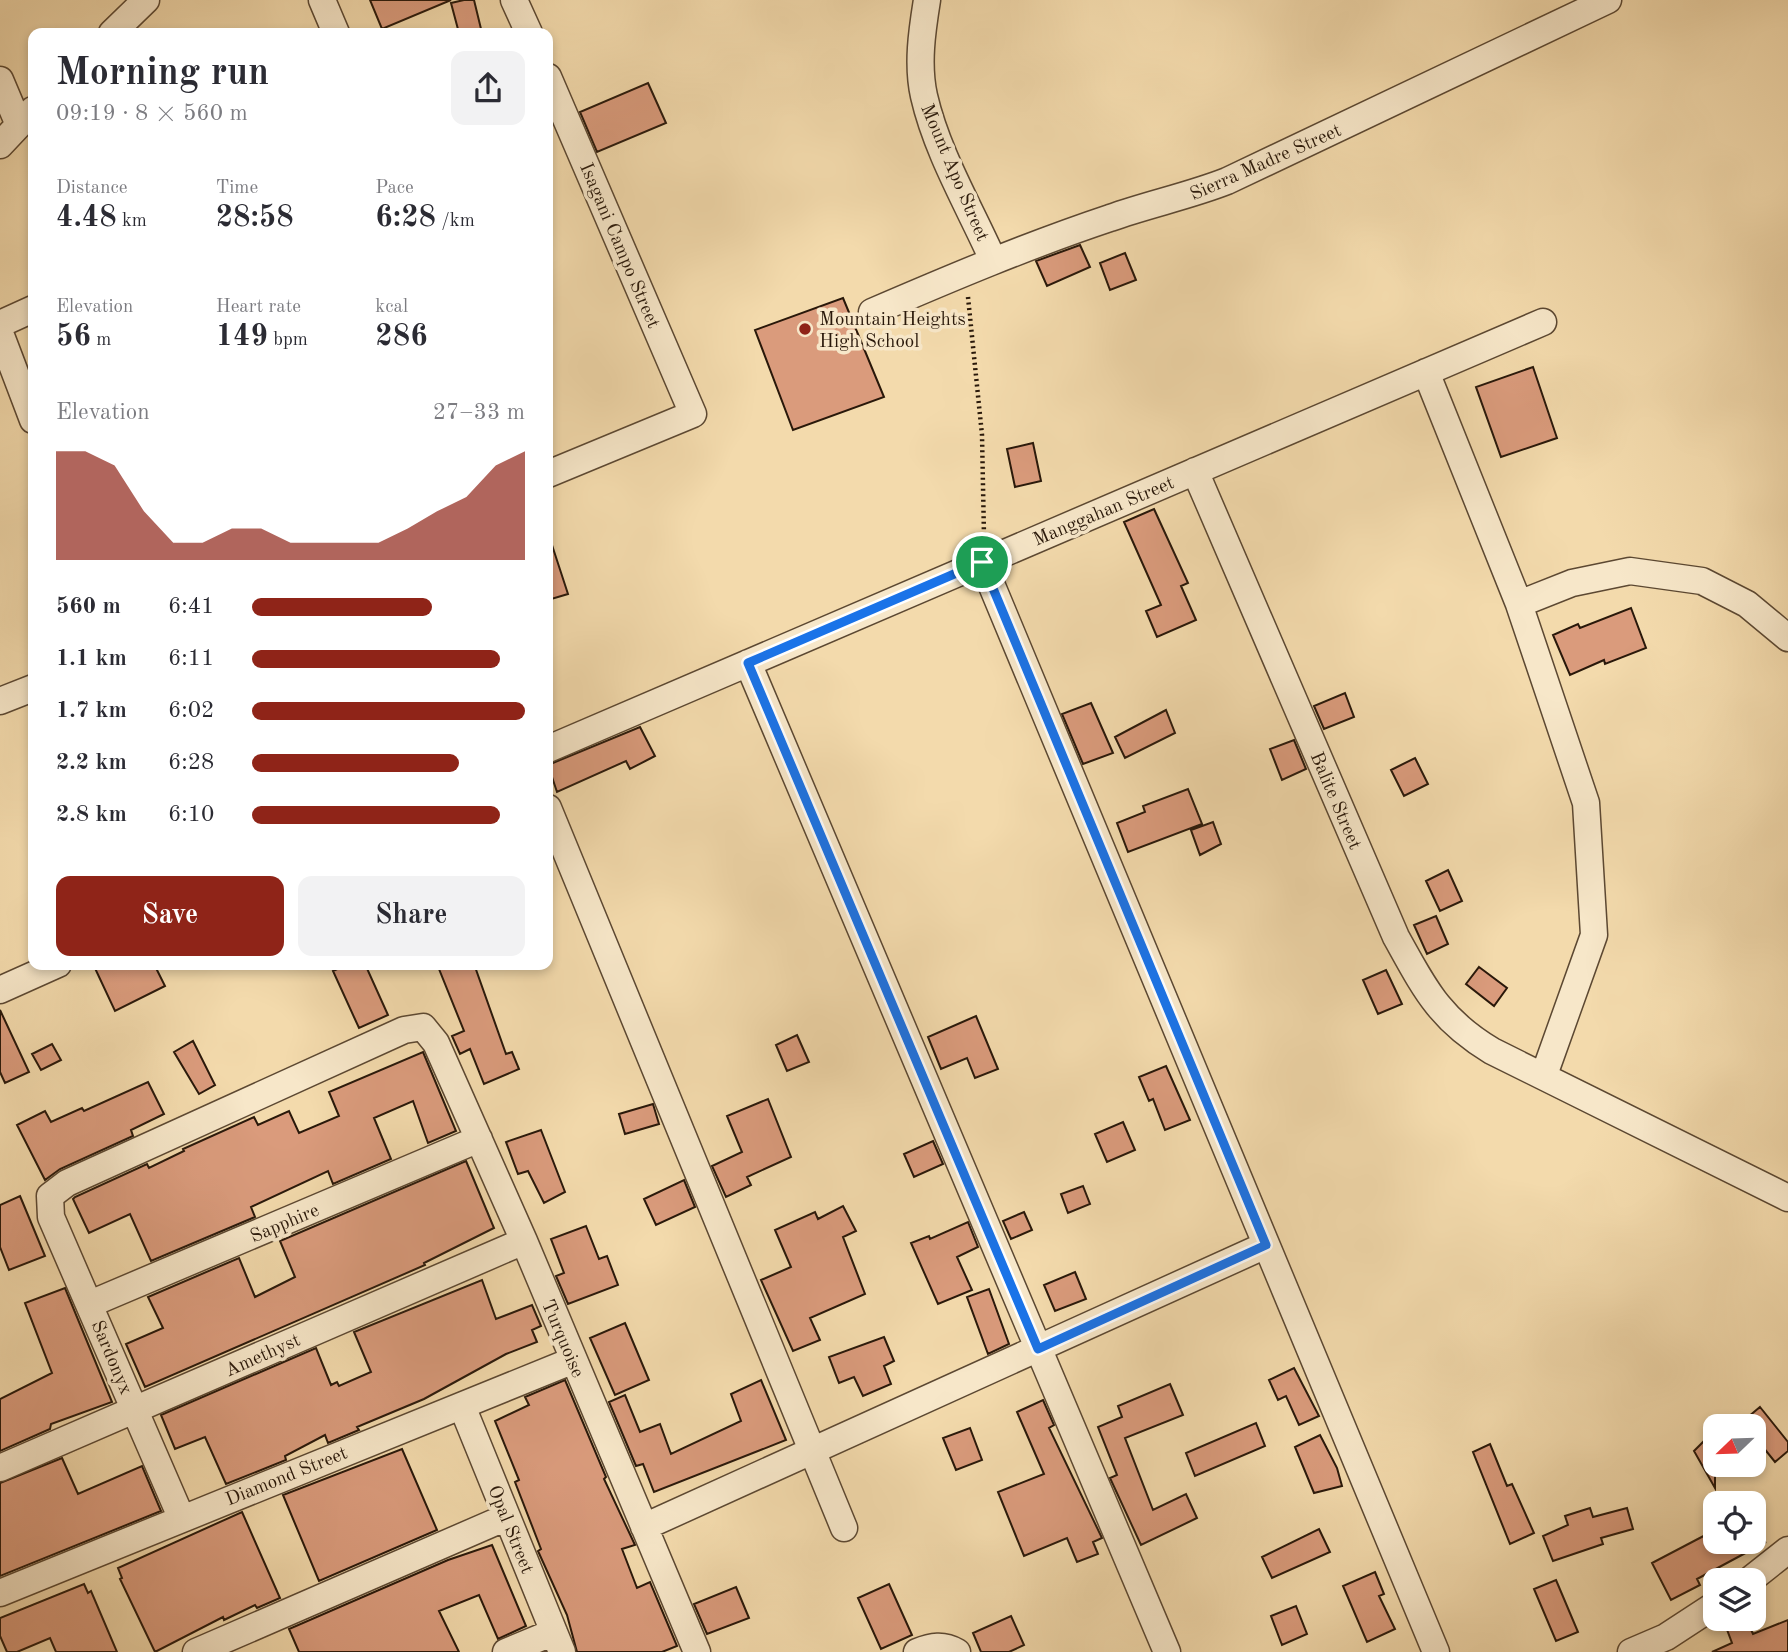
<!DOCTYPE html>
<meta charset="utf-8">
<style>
:root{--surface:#fff;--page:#f2f2f3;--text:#2b2b33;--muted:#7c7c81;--accent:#8f2418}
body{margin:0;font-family:"Old Standard TT",serif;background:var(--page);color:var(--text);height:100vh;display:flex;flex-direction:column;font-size:26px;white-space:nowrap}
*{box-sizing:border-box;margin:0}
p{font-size:23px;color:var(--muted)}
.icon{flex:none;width:38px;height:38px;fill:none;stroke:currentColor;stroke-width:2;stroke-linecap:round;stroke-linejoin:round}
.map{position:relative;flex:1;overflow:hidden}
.sheet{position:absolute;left:28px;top:28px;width:525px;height:942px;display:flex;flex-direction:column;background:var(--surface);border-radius:14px;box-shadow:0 4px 10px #0003}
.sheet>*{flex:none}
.needle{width:46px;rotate:247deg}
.buttons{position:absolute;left:1703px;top:1414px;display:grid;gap:14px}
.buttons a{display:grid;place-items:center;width:63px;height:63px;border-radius:14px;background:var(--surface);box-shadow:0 4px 10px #0003;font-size:35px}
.pin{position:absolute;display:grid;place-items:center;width:60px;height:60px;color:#fff;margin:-30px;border:4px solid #fff;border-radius:50%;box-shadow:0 2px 7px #0007}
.round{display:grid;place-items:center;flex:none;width:74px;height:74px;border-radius:14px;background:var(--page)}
.summary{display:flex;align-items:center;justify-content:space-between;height:119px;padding:0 28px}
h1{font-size:38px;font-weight:600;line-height:52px}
.metrics{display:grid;grid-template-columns:repeat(3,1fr);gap:10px;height:119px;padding:7px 28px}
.metrics div{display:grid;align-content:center}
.metrics b{font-size:30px;font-weight:600}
.metrics small{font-size:19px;font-weight:400}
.metrics p{font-size:19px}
.chart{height:196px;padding:14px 28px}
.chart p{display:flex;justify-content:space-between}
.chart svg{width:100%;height:126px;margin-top:7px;fill:var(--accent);opacity:.7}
.primary-button{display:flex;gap:14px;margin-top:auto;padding:14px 28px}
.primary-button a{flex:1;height:80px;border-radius:14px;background:var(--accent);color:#fff;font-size:28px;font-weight:600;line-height:80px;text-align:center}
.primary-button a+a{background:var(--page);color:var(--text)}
ul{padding:0 28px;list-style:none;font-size:23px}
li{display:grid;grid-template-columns:112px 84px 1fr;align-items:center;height:52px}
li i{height:18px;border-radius:9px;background:var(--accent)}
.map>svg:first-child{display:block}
.building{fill:#da9b7c;stroke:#29180a;stroke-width:2}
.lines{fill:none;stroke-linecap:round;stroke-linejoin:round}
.street-casing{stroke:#5c4832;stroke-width:29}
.path{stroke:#29180a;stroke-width:4.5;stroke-dasharray:2 3.5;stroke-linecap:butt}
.street{stroke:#f7e7c9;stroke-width:26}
.route-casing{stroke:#fff;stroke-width:14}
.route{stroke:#1a73e8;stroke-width:9}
.poi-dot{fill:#8f2418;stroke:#f7e7c9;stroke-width:2.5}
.labels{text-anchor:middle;stroke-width:7;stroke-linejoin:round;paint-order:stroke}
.street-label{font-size:19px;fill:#29180a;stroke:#f7e7c9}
.poi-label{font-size:19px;fill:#29180a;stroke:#f7e7c9;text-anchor:start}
</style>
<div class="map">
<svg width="1788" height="1652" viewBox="0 0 1788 1652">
<rect width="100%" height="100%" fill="#f3daac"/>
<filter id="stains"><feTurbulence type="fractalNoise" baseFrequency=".00286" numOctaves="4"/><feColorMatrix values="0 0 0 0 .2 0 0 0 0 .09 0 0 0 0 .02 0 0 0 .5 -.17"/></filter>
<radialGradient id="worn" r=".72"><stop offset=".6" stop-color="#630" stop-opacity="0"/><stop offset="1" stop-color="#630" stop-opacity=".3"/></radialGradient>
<path class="building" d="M370,0H451L382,29Z
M464,0H474L482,33H459L451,3Z
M648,83L666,123L597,152L580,112Z
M1080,245L1090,267L1047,286L1036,261Z
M1125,253L1136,280L1110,290L1100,263Z
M843,298L884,397L793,430L755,330Z
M1533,367L1557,438L1501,457L1476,387Z
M1033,443L1041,481L1015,487L1007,449Z
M1154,509L1188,583L1181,586L1196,620L1157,637L1146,611L1161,605L1124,522Z
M551,542L568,594L548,600V543Z
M1631,608L1646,648L1605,664L1604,660L1570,675L1553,635L1578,624L1580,628Z
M1345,693L1354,717L1324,729L1314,706Z
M1091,703L1113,753L1083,764L1062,714Z
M1166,710L1175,733L1125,758L1115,737Z
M640,727L655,756L630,769L626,761L557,792L548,765Z
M1294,740L1306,769L1282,780L1270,749Z
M1415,758L1428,784L1404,796L1391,770Z
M1188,789L1202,824L1128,852L1117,823L1145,812L1143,806Z
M1213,822L1221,844L1200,855L1191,830Z
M1448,870L1462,901L1440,911L1426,881Z
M1436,916L1448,944L1427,954L1414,925Z
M93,964H154L165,986L115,1011Z
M348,964H365L388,1015L359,1028L333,971Z
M437,964H474L506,1054L512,1052L519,1069L484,1084L470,1049L460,1054L452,1036L464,1031Z
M1479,967L1507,988L1494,1006L1466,984Z
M1386,970L1402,1004L1378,1014L1363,980Z
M0,1010L29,1072L5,1083L0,1072Z
M976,1016L998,1069L975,1078L967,1058L941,1069L928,1037Z
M797,1035L809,1062L787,1071L776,1045Z
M193,1041L215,1085L199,1094L174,1052Z
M52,1044L61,1060L41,1070L32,1054Z
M423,1052L456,1131L428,1143L413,1101L374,1118L391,1159L333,1184L328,1171L251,1207L255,1217L151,1261L130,1214L89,1233L73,1199L75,1197L147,1164L149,1168L184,1151L183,1149L254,1117L258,1125L289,1111L299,1133L339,1116L329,1092Z
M1166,1066L1190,1120L1165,1130L1153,1099L1149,1101L1139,1077Z
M148,1082L164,1114L131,1130L133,1136L60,1169L45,1180L17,1125L45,1111L51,1122L82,1108L84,1111Z
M768,1099L791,1157L747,1177L751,1185L726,1197L712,1166L742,1152L727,1116Z
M653,1104L659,1124L625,1134L619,1114Z
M1123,1122L1135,1150L1107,1162L1095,1134Z
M541,1130L565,1192L544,1203L528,1171L518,1174L506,1142Z
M933,1141L943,1164L914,1177L904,1154Z
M466,1161L494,1228L424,1263L425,1265L145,1387L126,1344L163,1328L148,1297L239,1258L255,1297L295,1277L280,1241Z
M684,1180L695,1207L656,1225L644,1199Z
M1083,1186L1090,1204L1068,1213L1061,1194Z
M20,1196L45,1256L9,1270L0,1247V1205Z
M843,1206L856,1231L843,1237L865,1294L810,1318L820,1340L793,1351L761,1280L791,1267L775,1230L815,1212L818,1219Z
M1024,1212L1032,1230L1011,1239L1003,1221Z
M968,1222L978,1247L957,1257L972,1290L938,1304L911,1243L929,1236L930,1239Z
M586,1226L599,1259L607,1256L618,1285L568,1304L556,1276L564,1273L551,1239Z
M1075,1272L1086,1299L1055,1311L1044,1285Z
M482,1280L496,1319L532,1305L541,1326L532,1330L537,1342L506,1354L424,1399L357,1427L359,1430L328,1443L325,1435L285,1456L286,1460L226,1484L205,1437L175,1449L161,1415L316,1348L331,1385L337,1382L339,1386L371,1372L354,1332Z
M65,1288L112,1402L51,1424L50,1429L0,1451V1399L52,1373L25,1303Z
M989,1289L1009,1344L988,1354L967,1297Z
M625,1323L649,1380L615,1395L590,1338Z
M884,1337L894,1361L884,1366L891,1384L863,1396L854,1377L839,1383L829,1357Z
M1294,1368L1319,1416L1299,1425L1286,1396L1278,1400L1269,1380Z
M565,1380L606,1477L604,1479L635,1545L622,1549L637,1588L650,1582L677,1646L662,1652H577L567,1615L538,1551L541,1549L515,1482L519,1480L495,1421L529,1405L525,1397Z
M761,1380L786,1440L654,1492L643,1464L636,1466L609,1402L625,1395L640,1432L660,1424L671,1454L741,1421L731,1394Z
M1170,1384L1183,1415L1125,1438L1153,1510L1186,1494L1197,1518L1141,1545L1110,1478L1117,1475L1098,1427L1122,1417L1118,1406Z
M1043,1400L1054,1425L1049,1428L1102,1538L1093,1542L1098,1554L1077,1562L1067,1538L1024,1556L998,1492L1044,1474L1017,1412Z
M1760,1407L1788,1442V1451L1775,1462L1754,1436V1426H1746L1742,1422Z
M1256,1423L1265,1446L1195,1476L1186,1453Z
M970,1428L982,1460L956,1470L943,1438Z
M1715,1430V1488L1694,1451Z
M1320,1435L1337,1468L1342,1486L1314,1493L1295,1447Z
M1490,1444L1507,1486L1512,1484L1534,1533L1510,1544L1473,1452Z
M402,1449L437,1530L319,1581L283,1495Z
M62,1458L78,1494L142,1466L161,1511L0,1576V1483Z
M1590,1508L1593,1517L1627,1508L1633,1529L1601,1538L1603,1544L1553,1561L1543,1536L1568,1525L1565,1516Z
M242,1512L280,1598L257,1608L255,1605L224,1620L223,1617L155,1652L120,1579L122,1578L118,1568Z
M1319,1529L1330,1552L1272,1578L1262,1557Z
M1715,1530V1542H1766L1697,1579L1700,1585L1671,1600L1652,1563Z
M492,1545L526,1626L498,1639L479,1595L439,1611L459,1652H299L289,1629L448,1560Z
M1375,1572L1384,1594L1379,1596L1395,1629L1367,1642L1343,1586Z
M1556,1580L1578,1632L1556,1641L1534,1589Z
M84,1584L88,1593L91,1591L117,1652H56L50,1638L17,1652H7L0,1636V1618Z
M889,1584L912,1635L881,1649L858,1598Z
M736,1587L749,1618L707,1634L694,1604Z
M1296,1606L1307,1634L1282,1645L1271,1616Z
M1011,1616L1024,1645L1009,1652H981L973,1633Z
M1723,1619H1746L1753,1634L1788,1620V1652H1712L1732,1643Z"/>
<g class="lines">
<defs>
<path id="street" d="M322,0L336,33
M514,0L529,33
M927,0C922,31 917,65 924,96C937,153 970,208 993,260
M112,33L146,0
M548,77L693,414L548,474
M0,80L19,125
M0,145L33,110
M872,312C951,278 1029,245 1110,218C1149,204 1189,196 1227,181L1608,0
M0,324L33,309
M0,333L33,420
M1426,372L1519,604L1586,803L1594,935L1544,1075
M1195,471L1396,937C1425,989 1439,1019 1492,1051L1788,1198
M982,562L1436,1652
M1519,604L1572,583L1630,571L1702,581L1747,604L1788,638
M748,663L1167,1652
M0,701L33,688
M548,749L1543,322
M548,808L844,1528
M0,990L58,964
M90,1304L479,1139
M462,1406L562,1652
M0,1468L524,1241
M181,1517L51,1217L50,1196L67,1183L404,1030L423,1027L436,1043L524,1241L697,1652
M644,1527L1266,1245
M1750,1580L1788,1550
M0,1593L574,1360
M196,1652L507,1517
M506,1652L554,1632
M917,1652C932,1646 943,1644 957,1652
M1631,1652L1666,1637L1715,1605"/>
</defs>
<use href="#street" class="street-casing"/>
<path class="path" d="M968,297L982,435L984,536"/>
<use href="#street" class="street"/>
</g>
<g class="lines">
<defs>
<path id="route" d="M982,562L1266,1245L1038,1349L748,663Z"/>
</defs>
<use href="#route" class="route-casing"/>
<use href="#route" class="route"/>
</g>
<circle class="poi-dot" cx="805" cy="329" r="7"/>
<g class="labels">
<g class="street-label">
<text transform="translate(1265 161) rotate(-24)" y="7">Sierra Madre Street</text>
<text transform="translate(956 172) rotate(67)" y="7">Mount Apo Street</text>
<text transform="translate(621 245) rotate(67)" y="7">Isagani Campo Street</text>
<text transform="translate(1103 510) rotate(-23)" y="7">Manggahan Street</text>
<text transform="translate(1337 800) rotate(67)" y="7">Balite Street</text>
<text transform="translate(284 1222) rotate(-23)" y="7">Sapphire</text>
<text transform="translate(564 1338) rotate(67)" y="7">Turquoise</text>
<text transform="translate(262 1354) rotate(-24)" y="7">Amethyst</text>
<text transform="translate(113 1357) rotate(67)" y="7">Sardonyx</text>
<text transform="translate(286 1475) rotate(-22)" y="7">Diamond Street</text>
<text transform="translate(512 1529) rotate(68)" y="7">Opal Street</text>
</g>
<g class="poi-label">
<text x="819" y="325">Mountain Heights<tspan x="819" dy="22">High School</tspan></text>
</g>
</g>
<rect width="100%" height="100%" filter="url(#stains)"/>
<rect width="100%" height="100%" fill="url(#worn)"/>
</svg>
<div class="buttons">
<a><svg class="needle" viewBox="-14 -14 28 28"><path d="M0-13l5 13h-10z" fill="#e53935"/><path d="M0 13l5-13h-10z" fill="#7c7c81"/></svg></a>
<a><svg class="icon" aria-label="locate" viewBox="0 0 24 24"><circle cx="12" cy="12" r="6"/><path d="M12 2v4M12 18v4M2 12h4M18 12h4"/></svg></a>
<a><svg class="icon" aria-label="layers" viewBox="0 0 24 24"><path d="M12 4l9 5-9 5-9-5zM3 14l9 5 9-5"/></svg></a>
</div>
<div class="pin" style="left:982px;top:562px;background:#1e9e55"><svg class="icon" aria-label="arrive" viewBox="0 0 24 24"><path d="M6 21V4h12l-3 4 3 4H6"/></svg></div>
<section class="sheet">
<div class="summary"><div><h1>Morning run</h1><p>09:19 · 8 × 560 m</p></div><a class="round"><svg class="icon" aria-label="share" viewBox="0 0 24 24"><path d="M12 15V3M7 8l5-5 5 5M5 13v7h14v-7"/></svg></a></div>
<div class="metrics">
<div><p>Distance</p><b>4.48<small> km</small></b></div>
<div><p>Time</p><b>28:58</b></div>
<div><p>Pace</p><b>6:28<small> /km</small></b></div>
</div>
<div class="metrics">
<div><p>Elevation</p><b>56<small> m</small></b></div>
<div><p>Heart rate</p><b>149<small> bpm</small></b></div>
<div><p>kcal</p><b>286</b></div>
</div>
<div class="chart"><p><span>Elevation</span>27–33 m</p>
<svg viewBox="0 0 160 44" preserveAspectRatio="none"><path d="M0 44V6L10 6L20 11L30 27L40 38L50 38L60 33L70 33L80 38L90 38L100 38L110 38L120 33L130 27L140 22L150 11L160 6V44z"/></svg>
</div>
<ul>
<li><b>560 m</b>6:41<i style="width:66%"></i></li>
<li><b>1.1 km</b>6:11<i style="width:91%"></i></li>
<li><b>1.7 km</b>6:02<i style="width:100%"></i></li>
<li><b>2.2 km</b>6:28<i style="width:76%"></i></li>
<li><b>2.8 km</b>6:10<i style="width:91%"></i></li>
</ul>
<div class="primary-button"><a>Save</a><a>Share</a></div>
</section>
</div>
